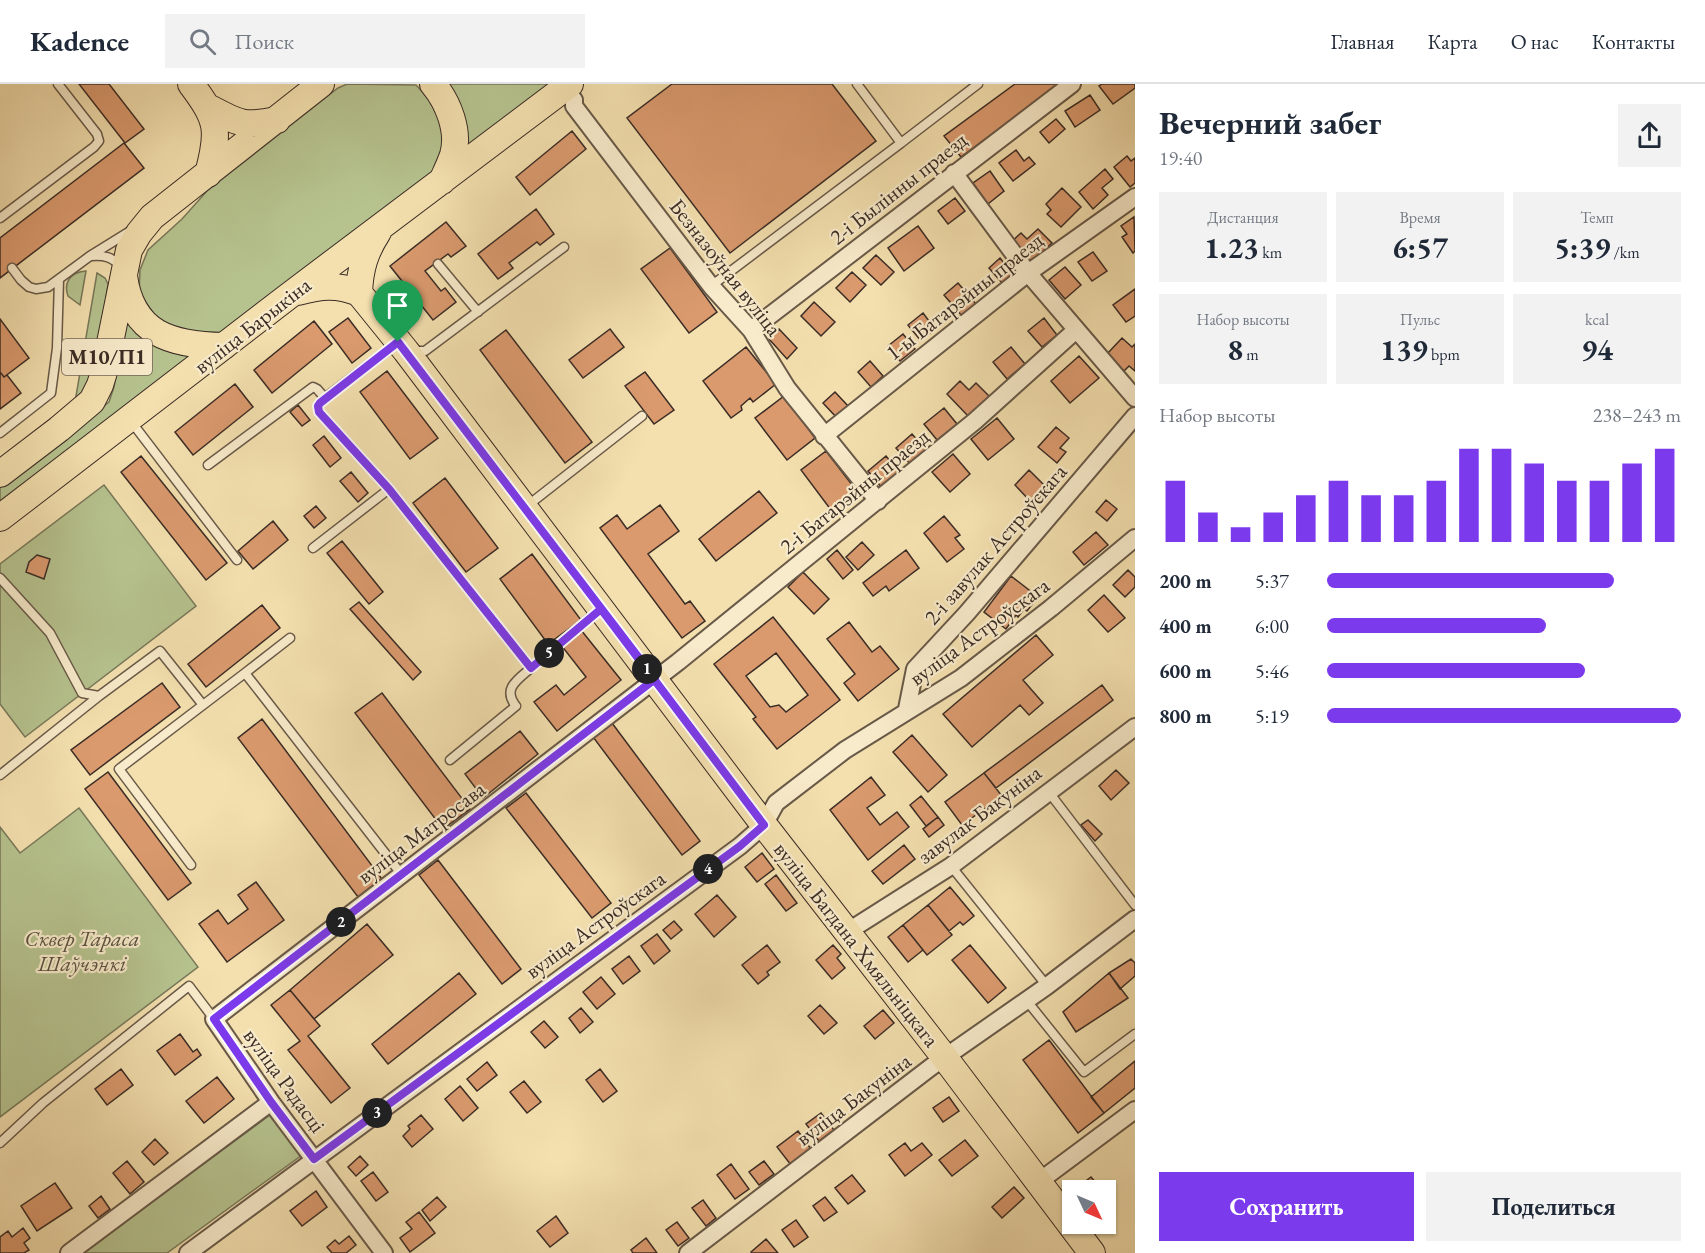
<!DOCTYPE html>
<html lang="ru">
<meta charset="utf-8">
<style>
:root{--surface:#fff;--page:#f2f2f3;--text:#1f2937;--muted:#747a83;--line:#e0e1e3;--accent:#7c3aed}
body{margin:0;font-family:"EB Garamond",serif;background:var(--page);color:var(--text);height:100vh;display:flex;flex-direction:column;font-size:22px;white-space:nowrap}
*{box-sizing:border-box;margin:0}
p{font-size:20px;color:var(--muted)}
.icon{flex:none;width:33px;height:33px;fill:none;stroke:currentColor;stroke-width:2;stroke-linecap:round;stroke-linejoin:round}
.map{position:relative;flex:1;overflow:hidden}
.sheet{display:flex;flex-direction:column;background:var(--surface);width:570px}
.sheet>*{flex:none}
.needle{width:39px;rotate:134deg}
.controls{position:absolute;left:1062px;top:1096px;display:grid;gap:12px}
.controls a{display:grid;place-items:center;width:54px;height:54px;border-radius:0px;background:var(--surface);box-shadow:0 2px 4px #0004;font-size:30px}
.pin{position:absolute;display:grid;place-items:center;width:51px;height:51px;color:#fff;margin:-62px -26px;border-radius:50% 50% 50% 0;rotate:-45deg;box-shadow:0 0 6px #0007}
.pin .icon{rotate:45deg}
.km{position:absolute;width:30px;height:30px;margin:-15px;border-radius:50%;background:#222;color:#fff;font-size:16px;line-height:30px;text-align:center}
.round{display:grid;place-items:center;flex:none;width:63px;height:63px;border-radius:0px;background:var(--page)}
.summary{display:flex;align-items:center;justify-content:space-between;height:102px;padding:0 24px}
h1{font-size:33px;font-weight:700;line-height:45px}
.stats{display:grid;grid-template-columns:repeat(3,1fr);gap:9px;height:102px;padding:6px 24px}
.stats div{display:grid;align-content:center;border-radius:0px;background:var(--page);text-align:center}
.stats b{font-size:30px;font-weight:700}
.stats small{font-size:16px;font-weight:400}
.stats p{font-size:16px}
.chart{height:168px;padding:12px 24px}
.chart p{display:flex;justify-content:space-between}
.chart svg{width:100%;height:108px;margin-top:6px;stroke:var(--accent);stroke-width:6}
.primary-button{display:flex;gap:12px;margin-top:auto;padding:12px 24px}
.primary-button a{flex:1;height:69px;border-radius:0px;background:var(--accent);color:#fff;font-size:24px;font-weight:700;line-height:69px;text-align:center}
.primary-button a+a{background:var(--page);color:var(--text)}
ul{padding:0 24px;list-style:none;font-size:20px}
li{display:grid;grid-template-columns:96px 72px 1fr;align-items:center;height:45px}
li i{height:15px;border-radius:8px;background:var(--accent)}
header{display:flex;align-items:center;gap:36px;box-sizing:border-box;height:84px;padding:0 30px;background:var(--surface);border-bottom:2px solid var(--line)}
header strong{font-size:28px}
nav{display:flex;gap:33px;margin-inline-start:auto;font-size:21px}
.search{width:420px;height:54px;background:var(--page);display:flex;align-items:center;gap:15px;box-sizing:border-box;padding:0 21px;border-radius:0px;color:var(--muted);font-size:22px}
main{display:flex;flex:1;min-height:0}
.map>svg:first-child{display:block}
.green{fill:#b6c38f;stroke:#78785a;stroke-width:1.5}
.building{fill:#da9a6e;stroke:#3a2c25;stroke-width:1.5;fill-rule:evenodd}
.lines{fill:none;stroke-linecap:round;stroke-linejoin:round}
.lane-casing{stroke:#685948;stroke-width:11}
.street-casing{stroke:#685948;stroke-width:20}
.primary-casing{stroke:#3a2c25;stroke-width:28}
.lane{stroke:#f8ebcb;stroke-width:8}
.street{stroke:#f8ebcb;stroke-width:16}
.primary{stroke:#f4e0af;stroke-width:26}
.route-casing{stroke:#fff;stroke-width:12}
.route{stroke:#7c3aed;stroke-width:8}
.labels{text-anchor:middle;stroke-width:4.5;stroke-linejoin:round;paint-order:stroke}
.shield{fill:#f8ebcb;stroke:#736557;stroke-width:1.5}
.shield-label{font-size:21px;font-weight:bold;fill:#3a2c25}
.street-label{font-size:22px;fill:#3a2c25;stroke:#f8ebcb}
.park-label{font-size:22px;font-style:italic;fill:#595240;stroke:#f8ebcb}
</style>
<header>
<strong>Kadence</strong>
<div class="search"><svg class="icon" aria-label="search" viewBox="0 0 24 24"><circle cx="10" cy="10" r="6"/><path d="M15 15l6 6"/></svg>Поиск</div>
<nav><a>Главная</a><a>Карта</a><a>О нас</a><a>Контакты</a></nav>
</header>
<main>
<div class="map">
<svg width="1135" height="1169" viewBox="0 0 1135 1169">
<rect width="100%" height="100%" fill="#f4e0af"/>
<filter id="stains"><feTurbulence type="fractalNoise" baseFrequency=".00333" numOctaves="4"/><feColorMatrix values="0 0 0 0 .2 0 0 0 0 .09 0 0 0 0 .02 0 0 0 .5 -.17"/></filter>
<radialGradient id="worn" r=".72"><stop offset=".6" stop-color="#630" stop-opacity="0"/><stop offset="1" stop-color="#630" stop-opacity=".3"/></radialGradient>
<path class="green" d="M347,0L416,1C438,22 454,57 434,86C431,91 426,95 422,100L222,248L202,253L160,239L139,208L140,186L148,166L182,135L207,107L338,4Z
M448,0H552L466,64Z
M86,187L80,221L68,212C63,198 71,188 86,187Z
M97,189L105,194L108,200L96,280L91,297L75,318Z
M127,235C148,259 159,269 192,272L0,417V403L109,318L114,303Z
M104,401L196,522L25,653L0,620V480Z
M79,724L198,883L0,1033V743L20,769Z
M270,1031L302,1071L167,1169H82Z"/>
<path class="building" d="M79,0H109L144,45L125,59Z
M672,0H832L876,57L730,169L627,34Z
M1015,0H1060L961,73L944,52Z
M1102,0H1135V4L1113,20L1099,2Z
M1090,11L1100,26L1075,43L1065,27Z
M1056,35L1065,45L1049,59L1040,48Z
M572,47L586,65L530,111L516,93Z
M124,59L144,84L0,194V154Z
M1016,66L1024,77L1029,73L1035,80L1013,97L999,79Z
M1127,72L1131,77L1135,74V99L1130,103L1114,83Z
M1105,85L1113,95L1102,104L1108,111L1093,125L1079,108Z
M990,87L1004,107L988,120L973,99Z
M1062,104L1081,123L1061,143L1047,130L1051,126L1046,120Z
M955,114L965,127L948,140L938,127Z
M536,125L554,150L540,161L537,158L509,179L513,184L498,195L478,170Z
M1134,133L1135,167L1133,169L1122,153L1127,150L1121,142Z
M446,138L466,162L451,173L448,170L425,187L441,207L445,204L456,218L433,236L390,182Z
M918,142L934,164L904,187L888,164Z
M1038,145L1052,159L1028,181L1009,160L1021,149L1027,155Z
M670,164L717,228L689,249L641,185Z
M1093,168L1107,187L1092,197L1078,178Z
M876,171L894,188L881,201L863,184Z
M1000,174L1014,191L1003,200L989,184Z
M1065,183L1081,201L1065,215L1049,196Z
M852,188L866,201L850,218L836,204Z
M958,199L976,220L962,232L944,211Z
M1135,205V232L1126,238L1113,221Z
M814,218L835,238L821,252L801,232Z
M923,229L935,245L921,257L908,241Z
M348,234L371,264L352,279L329,248Z
M1044,234L1057,251L1042,263L1028,247Z
M0,235L29,274L4,293L0,288Z
M314,237L332,260L272,309L254,286Z
M610,245L624,263L583,294L569,276Z
M779,245L797,264L787,275L769,255Z
M506,246L592,358L565,379L480,266Z
M903,250L915,265L900,277L888,262Z
M1122,254L1132,263L1135,260V287L1129,282L1124,287L1107,270Z
M746,263L776,300L753,318L750,314L741,322L742,326L731,334L703,297Z
M1011,263L1025,280L1007,295L993,278Z
M1079,272L1099,294L1070,319L1051,297Z
M870,277L883,292L871,303L858,288Z
M387,287L438,354L410,375L360,308Z
M0,288L4,293L7,291L21,309L0,325Z
M645,288L674,326L654,340L625,302Z
M960,297L969,306L976,299L990,313L969,333L947,310Z
M235,300L253,323L193,371L175,348Z
M835,308L849,323L837,334L823,319Z
M784,312L815,354L787,376L755,334Z
M298,321L310,336L302,342L290,328Z
M944,324L957,340L937,356L924,340Z
M997,334L1014,355L988,376L971,355Z
M1056,343L1069,354L1060,364L1066,368L1057,379L1038,363Z
M912,350L926,366L910,380L896,364Z
M324,352L341,374L330,383L313,361Z
M826,367L856,406L831,426L801,386Z
M953,370L970,390L950,408L932,388Z
M141,372L227,479L206,496L121,388Z
M886,372L900,389L882,404L868,387Z
M1029,386L1048,405L1037,416L1034,413L1030,417L1015,401Z
M351,388L368,409L358,418L340,397Z
M445,394L498,464L466,488L413,419Z
M759,407L777,429L716,477L699,455Z
M1106,416L1117,425L1107,437L1096,428Z
M660,421L679,447L648,470L685,520L690,517L705,537L682,554L600,444L617,431L627,445Z
M316,422L326,434L314,444L304,432Z
M944,432L960,451L955,454L964,465L947,478L924,449Z
M273,437L288,456L253,485L238,467Z
M1096,448L1108,461L1084,481L1073,468Z
M342,457L383,508L369,520L327,469Z
M862,458L874,471L858,486L846,473Z
M837,466L853,486L843,495L827,475Z
M906,466L919,484L889,507L886,502L873,512L863,499Z
M532,470L581,536L548,560L500,495Z
M37,471L50,475L44,495L26,488L29,478Z
M1128,486L1135,493V503L1125,513L1113,501Z
M803,488L829,515L814,530L788,503Z
M1011,492L1038,513L1027,527L1024,525L1018,533L1016,531L1006,545L984,528Z
M1104,511L1125,534L1108,548L1088,526Z
M359,518L421,588L413,596L350,525Z
M262,521L280,544L206,603L188,580Z
M773,533L840,616L777,665L753,635L756,633L714,580ZM776,569L808,611L786,628L779,621L770,623L746,592Z
M849,538L872,568L880,562L899,585L858,617L844,599L855,590L827,555Z
M581,546L621,596L557,647L534,618L556,601L564,611L586,593L561,561Z
M1036,551L1053,571L1023,596L1043,619L1029,631L1020,621L972,663L943,630Z
M162,599L180,623L90,691L71,666Z
M1102,601L1113,616L996,704L984,689Z
M382,609L470,725L443,745L355,629Z
M262,635L382,795L358,813L238,654Z
M612,639L700,757L682,771L593,653Z
M520,647L538,670L483,714L465,690Z
M912,651L947,691L928,708L893,668Z
M1116,686L1129,699L1111,716L1099,702Z
M108,688L191,799L168,816L85,705Z
M984,689L1002,712L962,741L945,718Z
M871,693L885,711L867,724L880,741L897,728L909,743L868,776L830,726Z
M526,709L611,819L592,834L506,724Z
M921,712L938,733L926,742L910,721Z
M938,733L944,741L929,753L923,745Z
M1088,736L1102,750L1095,757L1081,741Z
M904,761L915,775L883,800L872,787Z
M762,769L774,785L757,798L745,783Z
M438,776L521,885L502,900L419,791Z
M776,791L797,819L786,827L765,800Z
M256,798L284,836L227,878L199,840L218,826L228,840L248,825L238,811Z
M950,803L974,832L963,841L960,838L949,847L928,821Z
M717,811L736,833L714,853L695,830Z
M928,821L952,851L927,871L903,841Z
M674,837L682,846L671,855L663,846Z
M367,840L393,871L314,935L290,906Z
M903,841L923,866L908,878L888,853Z
M657,850L670,867L654,880L641,862Z
M767,861L780,878L767,888L769,891L758,900L742,881Z
M833,861L841,870L837,874L845,884L832,895L816,876Z
M970,861L1006,904L988,919L952,876Z
M629,872L640,887L623,900L612,885Z
M1131,875L1135,879V892L1120,905L1109,889Z
M459,889L476,910L388,980L372,960Z
M1109,889L1128,914L1076,948L1063,928Z
M601,893L615,910L597,925L583,908Z
M290,906L320,942L308,952L350,1004L331,1019L288,966L300,957L271,921Z
M820,921L837,939L824,950L808,932Z
M581,924L593,938L580,949L569,934Z
M883,926L894,939L875,955L864,942Z
M544,937L558,953L545,964L531,948Z
M180,950L193,968L197,965L201,971L175,991L157,967Z
M1049,956L1104,1029L1078,1049L1023,976Z
M1135,977V1004L1104,1029L1091,1013Z
M487,978L497,991L477,1007L467,995Z
M121,985L133,1001L107,1021L95,1005Z
M600,985L617,1007L603,1018L586,996Z
M217,993L234,1015L204,1039L186,1017Z
M524,997L541,1018L527,1029L510,1008Z
M460,1002L478,1024L463,1037L445,1015Z
M949,1013L959,1027L943,1038L933,1024Z
M821,1029L834,1046L819,1057L806,1040Z
M421,1031L433,1045L412,1063L403,1052L410,1045L408,1042Z
M798,1047L811,1065L791,1081L777,1063Z
M155,1055L168,1069L154,1081L142,1068Z
M965,1056L978,1072L952,1092L939,1076Z
M905,1059L911,1067L922,1059L932,1071L905,1092L889,1071Z
M360,1072L368,1081L356,1092L348,1083Z
M127,1077L144,1098L130,1110L113,1089Z
M764,1077L774,1090L759,1101L749,1088Z
M731,1080L749,1105L735,1115L717,1091Z
M373,1088L388,1108L376,1117L361,1097Z
M852,1091L865,1107L848,1120L835,1104Z
M1091,1093L1103,1107H1080L1078,1103Z
M55,1099L72,1124L37,1147L21,1122Z
M1014,1103L1024,1114L1002,1134L992,1123Z
M316,1107L327,1123L302,1142L290,1127Z
M101,1112L110,1125L98,1134L89,1122Z
M437,1113L446,1123L430,1137L422,1126Z
M825,1113L837,1128L824,1137L813,1122Z
M703,1116L716,1134L706,1142L692,1124Z
M419,1128L435,1149L410,1168L400,1154L412,1145L406,1138Z
M556,1132L568,1149L550,1163L537,1147Z
M796,1136L808,1153L794,1163L782,1146Z
M677,1138L689,1154L678,1162L666,1146Z
M23,1144L30,1154L24,1159L29,1166L24,1169H0V1153L8,1147L12,1153Z
M349,1152L356,1161L346,1169H332L327,1163L335,1156L339,1160Z
M646,1154L657,1169H633L631,1166Z
M766,1155L778,1169H752L751,1168Z"/>
<g class="lines">
<defs>
<path id="lane" d="M901,59L978,0
M0,134L94,63L99,57L97,50L58,0
M91,172C105,171 112,173 122,183
M438,180L478,228
M12,184L21,196L29,203L36,205L48,203L90,172L132,146
M711,202L901,59L857,0
M413,267H425L564,163
M325,314L318,322L319,328L389,405L531,584L598,527
M130,336L237,476
M0,349L51,309L57,264L59,195
M208,381L313,303L317,305L325,314L396,260
M527,422L642,332
M313,464L389,405
M0,494L50,549L82,609L99,612L0,691
M290,554L245,589L402,791
M99,612L160,567L203,621L245,589
M450,676L516,622C502,605 517,596 531,584
M1048,707L1135,821
M191,781L119,685L203,621
M951,782L1047,902
M1027,917L1084,988L1135,950
M0,1059L43,1019L189,902L214,935"/>
<path id="street" d="M565,4L574,16V22L711,202L751,246L787,304L878,417
M954,89L1028,189L1135,314
M751,246L1072,0
M824,352L1028,189L1135,113
M907,625L915,585L967,529L1135,332
M847,848L951,782L1135,643
M1037,1099L1135,1026
M69,1169L271,1018
M188,1169L740,762L764,741L776,719L845,666L961,594L1051,524L1135,454
M384,1169L271,1018L214,935L678,578L975,337L1076,246
M688,1169L931,983L1047,902L1135,835"/>
<path id="primary" d="M191,0C218,36 220,46 208,90
M433,0C448,18 460,47 453,71C450,80 446,88 442,97
M208,23C238,39 243,43 277,36
M124,192C132,251 172,261 224,262
M298,208C321,202 336,200 359,209
M359,209L406,267L764,741L945,974L1092,1169
M359,209C360,185 365,168 378,148
M0,390L59,345L92,317L100,301L104,288L129,166L139,149L152,133L321,0
M0,434L290,211L570,0"/>
</defs>
<use href="#lane" class="lane-casing"/>
<use href="#street" class="street-casing"/>
<use href="#primary" class="primary-casing"/>
<use href="#lane" class="lane"/>
<use href="#street" class="street"/>
<use href="#primary" class="primary"/>
</g>
<g class="lines">
<defs>
<path id="route" d="M398,258L655,595L214,935L271,1018L314,1075L740,762L764,741L601,525L531,584L389,405L319,328L318,322L320,319L398,258"/>
</defs>
<use href="#route" class="route-casing"/>
<use href="#route" class="route"/>
</g>
<g class="labels">
<rect class="shield" x="62" y="255" width="90" height="36" rx="4.5"/>
<g class="shield-label">
<text x="107" y="280">М10/П1</text>
</g>
<g class="street-label">
<text transform="translate(898 104) rotate(-38)" y="8">2-і Былінны праезд</text>
<text transform="translate(726 183) rotate(52)" y="8">Безназоўная вуліца</text>
<text transform="translate(964 212) rotate(-38)" y="8">1-ы Батарэйны праезд</text>
<text transform="translate(252 241) rotate(-38)" y="8">вуліца Барыкіна</text>
<text transform="translate(854 407) rotate(-39)" y="8">2-і Батарэйны праезд</text>
<text transform="translate(995 460) rotate(-49)" y="8">2-і завулак Астроўскага</text>
<text transform="translate(979 547) rotate(-36)" y="8">вуліца Астроўскага</text>
<text transform="translate(979 730) rotate(-37)" y="8">завулак Бакуніна</text>
<text transform="translate(421 748) rotate(-37)" y="8">вуліца Матросава</text>
<text transform="translate(595 840) rotate(-36)" y="8">вуліца Астроўскага</text>
<text transform="translate(857 860) rotate(52)" y="8">вуліца Багдана Хмяльніцкага</text>
<text transform="translate(285 996) rotate(54)" y="8">вуліца Радасці</text>
<text transform="translate(853 1015) rotate(-37)" y="8">вуліца Бакуніна</text>
</g>
<g class="park-label">
<text x="82" y="862">Сквер Тараса<tspan x="82" dy="25">Шаўчэнкі</tspan></text>
</g>
</g>
<rect width="100%" height="100%" filter="url(#stains)"/>
<rect width="100%" height="100%" fill="url(#worn)"/>
</svg>
<div class="controls">
<a><svg class="needle" viewBox="-14 -14 28 28"><path d="M0-13l5 13h-10z" fill="#e53935"/><path d="M0 13l5-13h-10z" fill="#747a83"/></svg></a>
</div>
<div class="pin" style="left:398px;top:258px;background:#1e9e55"><svg class="icon" aria-label="arrive" viewBox="0 0 24 24"><path d="M6 21V4h12l-3 4 3 4H6"/></svg></div>
<b class="km" style="left:647px;top:585px">1</b>
<b class="km" style="left:341px;top:838px">2</b>
<b class="km" style="left:377px;top:1029px">3</b>
<b class="km" style="left:708px;top:785px">4</b>
<b class="km" style="left:549px;top:569px">5</b>
</div>
<section class="sheet">
<div class="summary"><div><h1>Вечерний забег</h1><p>19:40</p></div><a class="round"><svg class="icon" aria-label="share" viewBox="0 0 24 24"><path d="M12 15V3M7 8l5-5 5 5M5 13v7h14v-7"/></svg></a></div>
<div class="stats">
<div><p>Дистанция</p><b>1.23<small> km</small></b></div>
<div><p>Время</p><b>6:57</b></div>
<div><p>Темп</p><b>5:39<small> /km</small></b></div>
</div>
<div class="stats">
<div><p>Набор высоты</p><b>8<small> m</small></b></div>
<div><p>Пульс</p><b>139<small> bpm</small></b></div>
<div><p>kcal</p><b>94</b></div>
</div>
<div class="chart"><p><span>Набор высоты</span>238–243 m</p>
<svg viewBox="0 0 160 44" preserveAspectRatio="none"><path d="M5 44V19M15 44V32M25 44V38M35 44V32M45 44V25M55 44V19M65 44V25M75 44V25M85 44V19M95 44V6M105 44V6M115 44V12M125 44V19M135 44V19M145 44V12M155 44V6"/></svg>
</div>
<ul>
<li><b>200 m</b>5:37<i style="width:81%"></i></li>
<li><b>400 m</b>6:00<i style="width:62%"></i></li>
<li><b>600 m</b>5:46<i style="width:73%"></i></li>
<li><b>800 m</b>5:19<i style="width:100%"></i></li>
</ul>
<div class="primary-button"><a>Сохранить</a><a>Поделиться</a></div>
</section>
</main>
